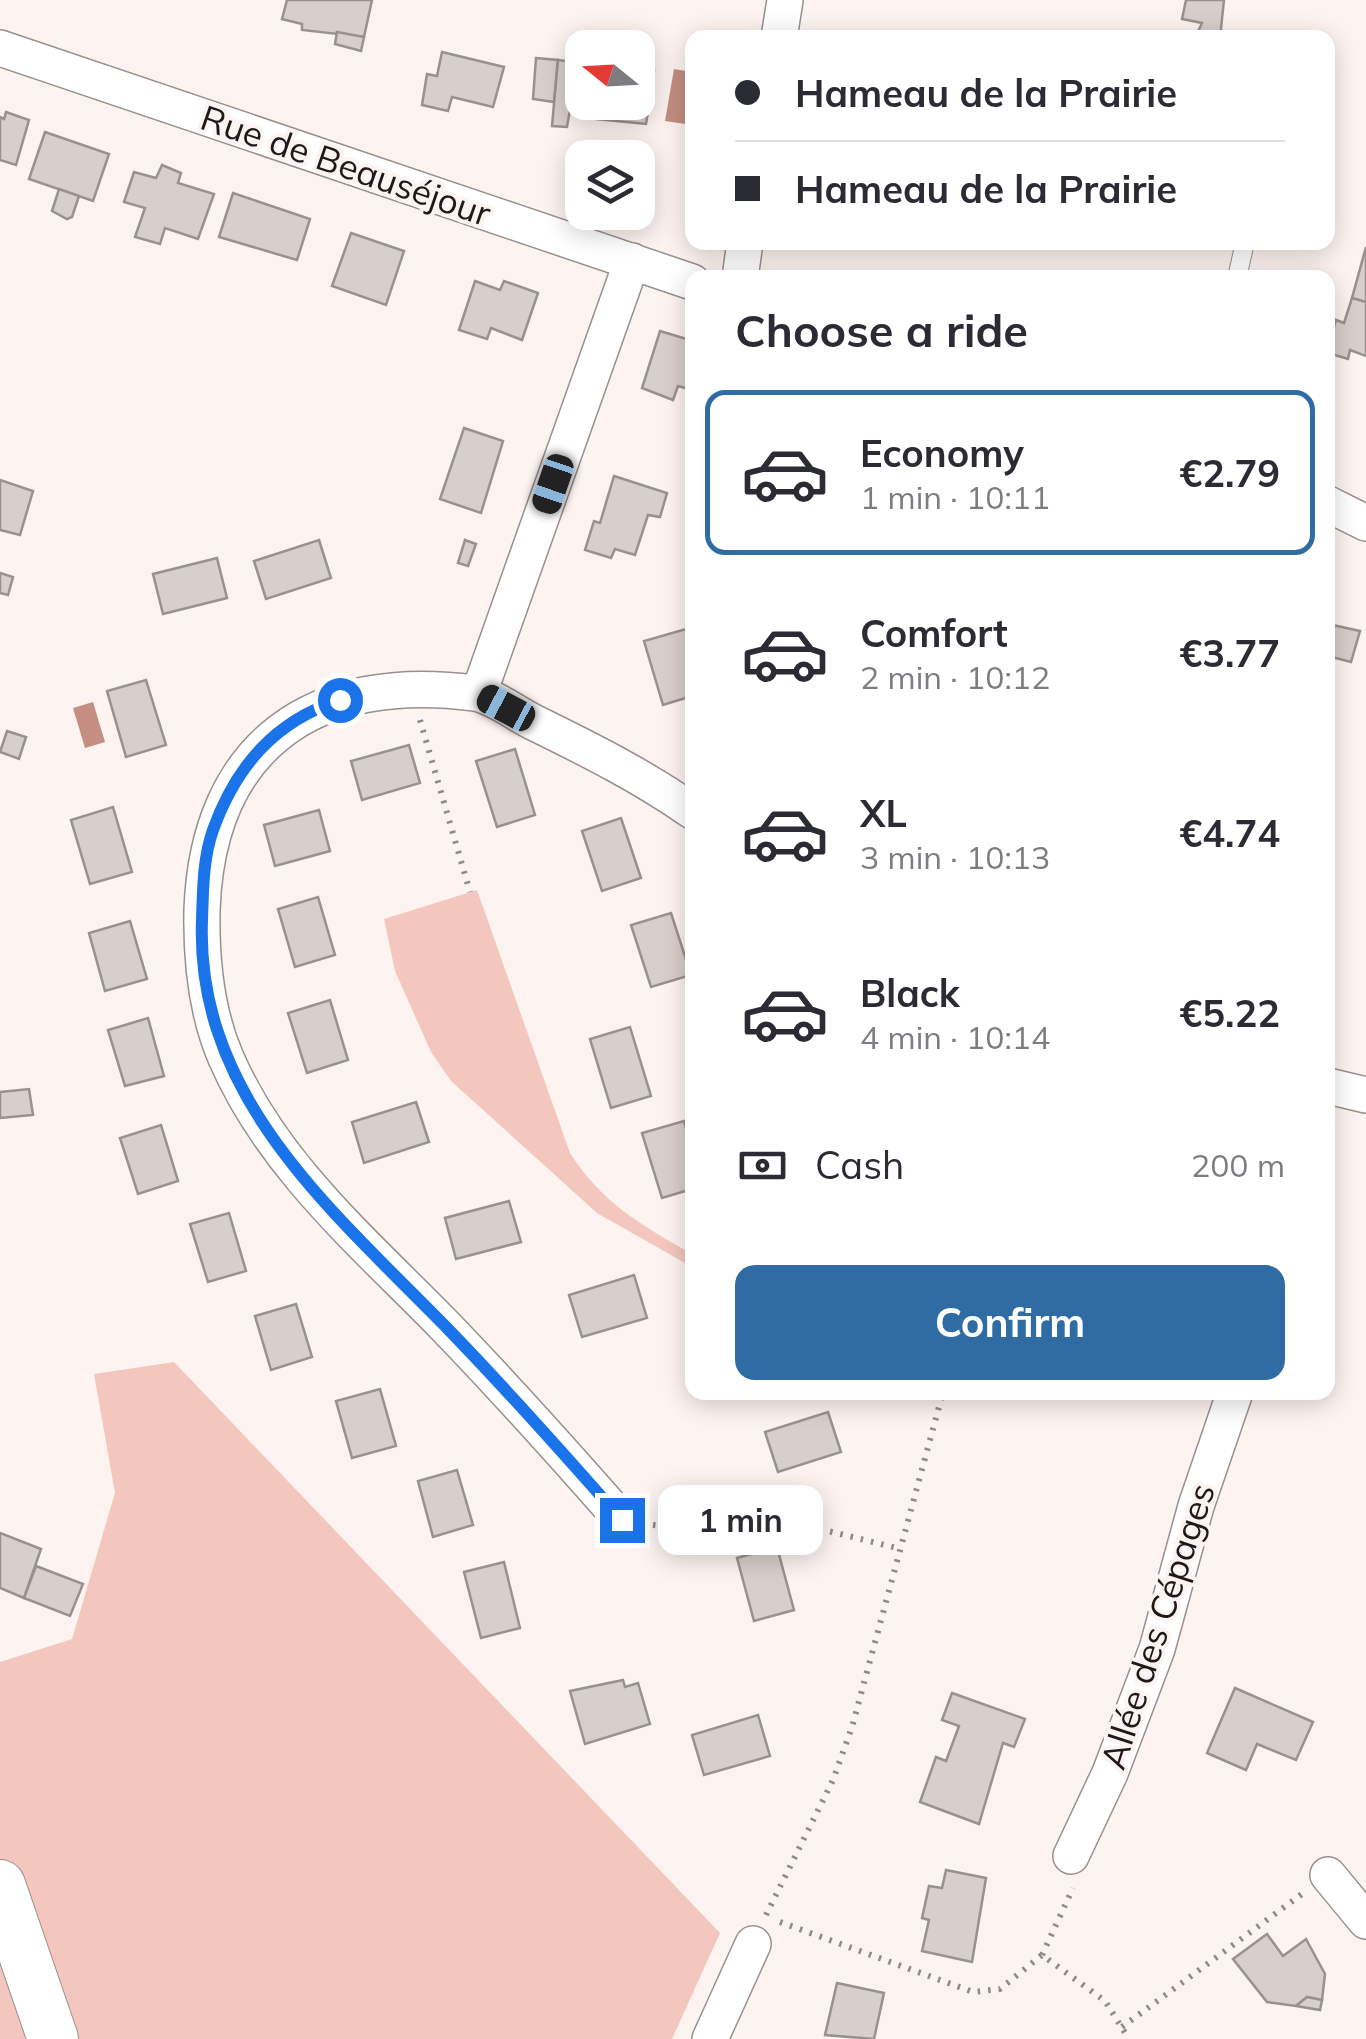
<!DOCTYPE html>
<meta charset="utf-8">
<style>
:root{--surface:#fff;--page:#f7f7f7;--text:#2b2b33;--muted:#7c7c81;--line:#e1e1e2;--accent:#2e6ca3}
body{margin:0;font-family:Mulish,sans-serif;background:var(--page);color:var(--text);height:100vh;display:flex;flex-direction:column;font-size:38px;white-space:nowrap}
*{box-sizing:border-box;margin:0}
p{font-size:32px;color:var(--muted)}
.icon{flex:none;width:55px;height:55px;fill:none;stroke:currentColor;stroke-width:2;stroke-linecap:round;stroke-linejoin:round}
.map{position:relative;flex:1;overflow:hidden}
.drawer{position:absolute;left:685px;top:270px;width:650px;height:1130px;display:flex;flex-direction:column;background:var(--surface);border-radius:20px;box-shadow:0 5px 25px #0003}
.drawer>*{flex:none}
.guide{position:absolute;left:685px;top:30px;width:650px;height:220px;border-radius:20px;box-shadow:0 5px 25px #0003;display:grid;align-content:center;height:220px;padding:0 50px;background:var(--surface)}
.needle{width:65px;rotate:288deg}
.tools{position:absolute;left:565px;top:30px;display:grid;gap:20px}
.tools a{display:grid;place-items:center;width:90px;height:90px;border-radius:20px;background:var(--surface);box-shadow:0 5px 25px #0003;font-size:50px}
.end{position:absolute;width:45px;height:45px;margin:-22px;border:12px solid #1a73e8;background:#fff;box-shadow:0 0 0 5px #fff}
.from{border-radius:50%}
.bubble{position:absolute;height:70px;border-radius:20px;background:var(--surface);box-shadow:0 5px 25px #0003;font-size:32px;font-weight:700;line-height:70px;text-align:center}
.car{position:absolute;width:30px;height:60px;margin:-30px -15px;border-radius:12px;box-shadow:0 0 8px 2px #0007;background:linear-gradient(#222 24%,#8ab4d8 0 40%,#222 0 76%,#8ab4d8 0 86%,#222 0)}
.guide b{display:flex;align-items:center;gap:35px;height:95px;font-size:38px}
.guide b+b{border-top:2px solid var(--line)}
.guide i{width:25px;height:25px;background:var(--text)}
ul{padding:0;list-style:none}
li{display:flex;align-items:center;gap:30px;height:165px;margin:0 20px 15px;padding:0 30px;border:5px solid transparent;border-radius:20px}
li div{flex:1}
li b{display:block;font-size:38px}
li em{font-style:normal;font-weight:700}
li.active{border-color:var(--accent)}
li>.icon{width:90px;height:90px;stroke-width:1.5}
h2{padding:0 50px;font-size:45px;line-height:120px}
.pay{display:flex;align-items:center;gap:25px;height:110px;padding:0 50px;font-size:38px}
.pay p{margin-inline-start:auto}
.button{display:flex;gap:20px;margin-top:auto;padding:20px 50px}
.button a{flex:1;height:115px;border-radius:20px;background:var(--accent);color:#fff;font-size:40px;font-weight:700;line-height:115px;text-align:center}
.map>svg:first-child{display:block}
</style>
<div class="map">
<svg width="1366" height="2039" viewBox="0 0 1366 2039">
<rect width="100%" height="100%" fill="#fdf3f1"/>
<g fill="#f3c7bd">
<path d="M477,890L570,1153C603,1204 640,1224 692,1254V1267L597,1213L451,1081L431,1052L395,971L384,919Z"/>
<path d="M174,1362L720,1933L672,2039H0V1662L72,1639L115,1493L94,1374Z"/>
</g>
<g fill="#c48f82">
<path d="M674,69L692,72V125L665,121Z"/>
<path d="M93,702L105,742L85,748L73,708Z"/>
</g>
<g fill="#d8cecb" stroke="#9a918f" stroke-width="2.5">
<path d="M287,0H372L364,37L302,30V24L282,19Z"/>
<path d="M1186,0H1224L1220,38H1195L1202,23L1182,19Z"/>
<path d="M337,32L364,37L361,51L335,44Z"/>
<path d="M442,52L504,67L493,107L452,97L448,111L422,105L427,74L437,76Z"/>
<path d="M536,58L558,60L554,102L533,99Z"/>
<path d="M558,60L582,63V102H638V69L654,71L648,112L571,104L567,127L552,126Z"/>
<path d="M597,107L648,112L646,124L597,119Z"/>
<path d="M6,112L29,120L16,165L0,160V117L4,119Z"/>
<path d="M45,132L109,154L93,201L29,179Z"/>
<path d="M162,165L181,173L178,183L214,194L198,239L165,228L160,244L135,237L145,208L124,202L134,172L156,178Z"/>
<path d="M59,189L79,196L72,217L67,219L52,211Z"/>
<path d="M233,193L310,219L297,260L219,237Z"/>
<path d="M351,233L404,251L386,305L332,286Z"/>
<path d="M1366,247V302L1352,298Z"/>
<path d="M475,281L500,290L504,281L538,293L522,340L491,328L487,339L459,330Z"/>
<path d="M1352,298L1366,302V356L1350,350L1348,359L1328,353V346L1336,320L1344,323Z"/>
<path d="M660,331L690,340L692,345V390L678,386L673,400L642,388Z"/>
<path d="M464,428L503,441L481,513L440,499Z"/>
<path d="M614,476L667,493L660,517L648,515L635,555L615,549L611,558L585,550L594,521L600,523Z"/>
<path d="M0,480L33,491L20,535L0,530Z"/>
<path d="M319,540L331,578L266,599L254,561Z"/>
<path d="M465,540L476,544L468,566L458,563Z"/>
<path d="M217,558L227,598L163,614L153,574Z"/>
<path d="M0,573L13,577L8,595L0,593Z"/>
<path d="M1328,624L1360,631L1351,662L1328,656Z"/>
<path d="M686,629L692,652V696L663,705L644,641Z"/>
<path d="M146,680L166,745L126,757L107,691Z"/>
<path d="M7,731L26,737L19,759L0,752Z"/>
<path d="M409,745L420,783L362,800L351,761Z"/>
<path d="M515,749L535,815L497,827L476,761Z"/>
<path d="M113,807L132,872L90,884L71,820Z"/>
<path d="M319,810L330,851L275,866L264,825Z"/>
<path d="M621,818L641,878L602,891L582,831Z"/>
<path d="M318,897L335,955L295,967L278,909Z"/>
<path d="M671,913L691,975L651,987L631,925Z"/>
<path d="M130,921L147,979L105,991L89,933Z"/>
<path d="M330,1000L348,1060L307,1073L288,1013Z"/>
<path d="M148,1018L164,1076L125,1086L108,1030Z"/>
<path d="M630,1027L651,1096L611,1108L590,1039Z"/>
<path d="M29,1089L33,1115L0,1118V1092Z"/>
<path d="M416,1102L429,1142L364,1163L352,1122Z"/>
<path d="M684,1121L692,1151V1189L662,1198L642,1133Z"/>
<path d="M161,1125L178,1181L138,1194L120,1138Z"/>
<path d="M509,1201L521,1242L456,1259L445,1218Z"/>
<path d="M229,1213L246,1271L208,1282L190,1224Z"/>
<path d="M634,1275L647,1318L582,1337L569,1295Z"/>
<path d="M296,1304L312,1357L271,1370L255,1316Z"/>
<path d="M380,1389L396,1446L352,1458L336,1401Z"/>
<path d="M828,1412L841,1452L778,1472L765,1432Z"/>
<path d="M457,1470L473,1525L433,1537L418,1481Z"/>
<path d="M0,1533L41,1549L24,1598L0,1588Z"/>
<path d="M777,1547L794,1610L754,1621L737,1558Z"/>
<path d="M504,1562L520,1628L481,1638L464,1572Z"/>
<path d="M36,1566L83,1584L70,1616L24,1598Z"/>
<path d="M623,1680L625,1687L638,1683L650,1724L585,1744L570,1691Z"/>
<path d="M1235,1688L1313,1722L1296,1760L1257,1744L1246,1770L1207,1753Z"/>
<path d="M952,1693L1025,1719L1014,1747L1003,1743L979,1824L920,1802L936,1757L946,1761L959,1726L942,1720Z"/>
<path d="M758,1715L770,1756L704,1775L692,1735Z"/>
<path d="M946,1870L986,1878L972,1962L922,1951L929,1920L922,1918L929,1886L942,1888Z"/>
<path d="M1267,1934L1283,1956L1306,1939L1325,1974L1322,2000L1307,1997L1296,2006L1267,2002L1233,1959Z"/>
<path d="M837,1983L884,1993L874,2039L825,2035Z"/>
<path d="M1307,1997L1322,2000L1320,2010L1296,2006Z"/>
</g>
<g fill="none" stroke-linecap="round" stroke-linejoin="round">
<defs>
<path id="service" d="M1237,278L1245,242"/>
<g id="minor">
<path d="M779,38L785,0"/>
<path d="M0,48L692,282"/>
<path d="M740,278L745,242"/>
<path d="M1328,504L1366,523"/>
<path d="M479,693L632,261"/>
<path d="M1328,1086L1366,1095"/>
<path d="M622,1520C564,1454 505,1388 444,1325C363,1242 273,1166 226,1058C206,1012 201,960 202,910C208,744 315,672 474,693C494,696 516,714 535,723C590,750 642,776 692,811"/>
<path d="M1071,1856L1110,1773L1157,1649L1196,1506L1235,1392"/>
<path d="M1328,1875L1366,1921"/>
<path d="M710,2039L753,1944"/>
</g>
<path id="secondary" d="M0,1885L53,2039"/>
</defs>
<use href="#service" stroke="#99908e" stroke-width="20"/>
<use href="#minor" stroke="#99908e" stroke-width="38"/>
<use href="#secondary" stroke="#99908e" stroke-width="52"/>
<g stroke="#918a88" stroke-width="6" stroke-dasharray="2.5 8" stroke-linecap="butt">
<path d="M420,720L470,892"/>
<path d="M653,1525L698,1531L767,1524L812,1527L901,1549"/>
<path d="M766,1915L833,1780L852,1727L943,1392"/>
<path d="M780,1922L973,1992L1000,1989L1042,1955L1105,2001L1129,2039"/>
<path d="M1042,1955L1073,1888"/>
<path d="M1122,2027L1302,1894"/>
</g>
<use href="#service" stroke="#fff" stroke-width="18"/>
<use href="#minor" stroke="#fff" stroke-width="35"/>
<use href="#secondary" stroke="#fff" stroke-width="50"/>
</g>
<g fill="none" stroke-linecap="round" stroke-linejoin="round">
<path stroke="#1a73e8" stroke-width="12" d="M340,700C275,721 236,766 213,830C203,858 203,890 202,920C195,1098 334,1212 448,1329C508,1391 565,1455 622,1520"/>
</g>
<g text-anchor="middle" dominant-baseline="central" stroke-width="8" stroke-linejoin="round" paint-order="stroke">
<g font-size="35" fill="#1d1918" stroke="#fdf3f1">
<text transform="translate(346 165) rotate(19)">Rue de Beauséjour</text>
<text transform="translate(1157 1626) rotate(-72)">Allée des Cépages</text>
</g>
</g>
</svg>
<div class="tools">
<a><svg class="needle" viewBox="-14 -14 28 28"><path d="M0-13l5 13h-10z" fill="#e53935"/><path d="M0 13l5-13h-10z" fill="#7c7c81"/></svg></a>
<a><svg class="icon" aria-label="layers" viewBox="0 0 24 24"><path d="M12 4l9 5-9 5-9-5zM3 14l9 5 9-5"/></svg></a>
</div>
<i class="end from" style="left:340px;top:700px"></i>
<i class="end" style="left:622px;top:1520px"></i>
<div class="bubble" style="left:658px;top:1485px;width:165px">1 min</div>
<i class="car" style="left:553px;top:484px;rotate:199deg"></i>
<i class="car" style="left:506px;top:708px;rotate:298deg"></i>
<div class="guide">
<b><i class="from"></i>Hameau de la Prairie</b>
<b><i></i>Hameau de la Prairie</b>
</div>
<section class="drawer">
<h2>Choose a ride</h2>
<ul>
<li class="active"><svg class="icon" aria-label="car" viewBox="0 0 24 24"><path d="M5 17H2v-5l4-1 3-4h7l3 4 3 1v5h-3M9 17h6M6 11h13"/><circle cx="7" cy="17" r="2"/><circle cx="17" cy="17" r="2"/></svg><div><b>Economy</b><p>1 min · 10:11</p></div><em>€2.79</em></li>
<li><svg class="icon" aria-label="car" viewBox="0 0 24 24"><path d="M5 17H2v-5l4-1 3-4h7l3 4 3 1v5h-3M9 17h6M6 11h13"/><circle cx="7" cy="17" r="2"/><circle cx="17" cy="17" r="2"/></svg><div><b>Comfort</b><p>2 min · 10:12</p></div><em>€3.77</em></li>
<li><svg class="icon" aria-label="car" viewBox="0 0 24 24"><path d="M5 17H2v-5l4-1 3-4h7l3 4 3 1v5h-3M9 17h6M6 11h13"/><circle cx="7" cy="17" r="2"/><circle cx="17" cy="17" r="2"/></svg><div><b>XL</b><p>3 min · 10:13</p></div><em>€4.74</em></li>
<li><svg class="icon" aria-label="car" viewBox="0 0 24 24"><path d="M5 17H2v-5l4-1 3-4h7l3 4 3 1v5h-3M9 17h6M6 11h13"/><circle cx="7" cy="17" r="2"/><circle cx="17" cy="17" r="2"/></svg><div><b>Black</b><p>4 min · 10:14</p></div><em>€5.22</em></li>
</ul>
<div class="pay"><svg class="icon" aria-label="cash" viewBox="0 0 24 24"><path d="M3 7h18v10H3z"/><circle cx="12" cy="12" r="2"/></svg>Cash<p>200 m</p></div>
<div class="button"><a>Confirm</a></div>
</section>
</div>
